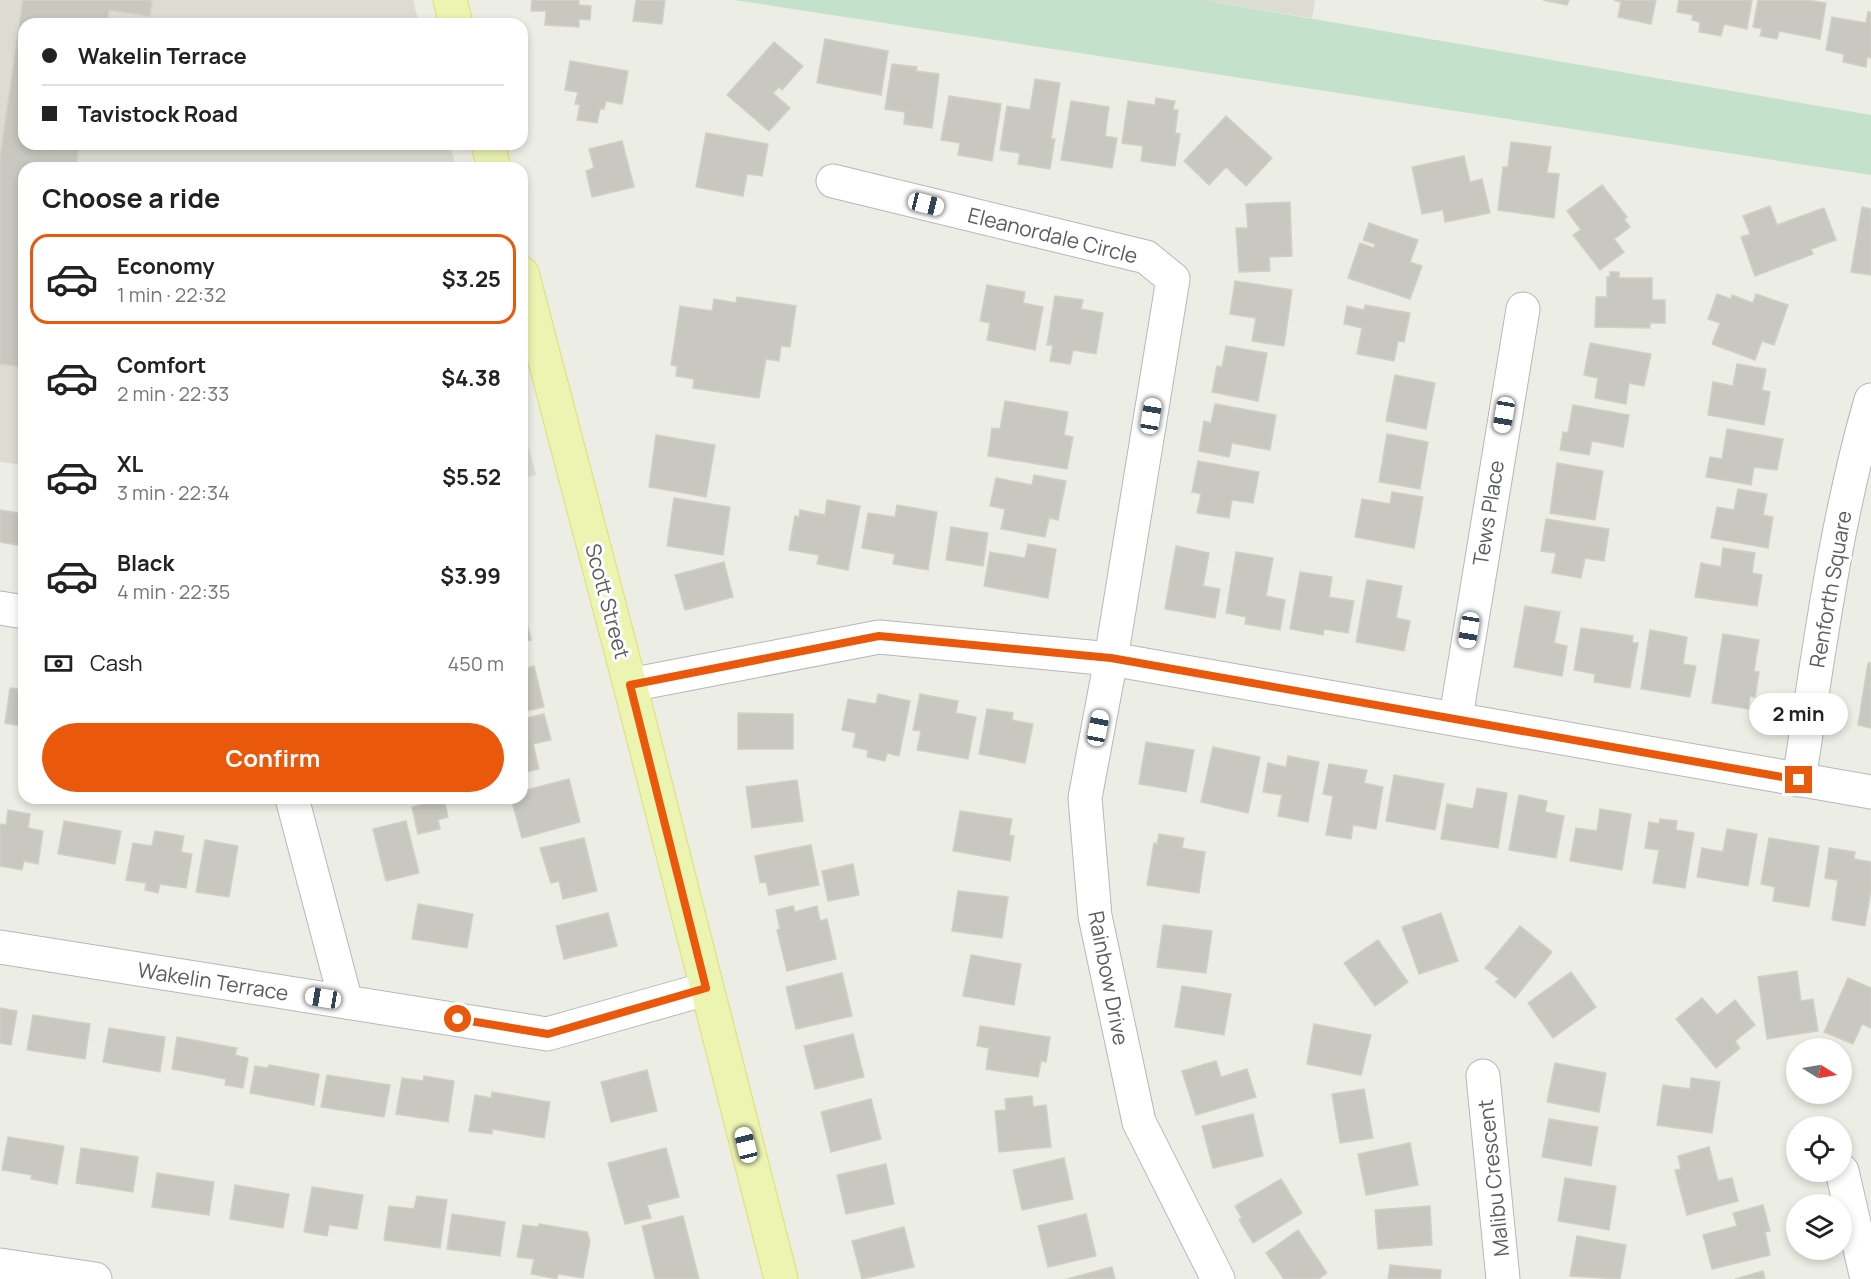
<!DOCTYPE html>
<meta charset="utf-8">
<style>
:root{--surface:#fff;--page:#f2f2f2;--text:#222;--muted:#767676;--line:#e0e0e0;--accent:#ea580c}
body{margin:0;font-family:Manrope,sans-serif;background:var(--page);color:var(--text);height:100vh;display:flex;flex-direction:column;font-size:22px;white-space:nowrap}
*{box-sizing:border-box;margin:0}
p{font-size:20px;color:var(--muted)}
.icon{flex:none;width:33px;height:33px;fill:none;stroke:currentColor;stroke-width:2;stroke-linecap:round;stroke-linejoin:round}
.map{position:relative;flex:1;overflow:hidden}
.side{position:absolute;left:18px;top:162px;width:510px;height:642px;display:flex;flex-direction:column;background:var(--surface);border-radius:18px;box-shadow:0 3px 9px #0003}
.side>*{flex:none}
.banner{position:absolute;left:18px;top:18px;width:510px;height:132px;border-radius:18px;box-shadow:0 3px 9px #0003;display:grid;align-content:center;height:132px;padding:0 24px;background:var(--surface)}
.needle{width:39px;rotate:101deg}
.buttons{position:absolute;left:1786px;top:1038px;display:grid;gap:12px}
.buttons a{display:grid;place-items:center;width:66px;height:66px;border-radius:50%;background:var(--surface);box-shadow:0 3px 9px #0003;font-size:30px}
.end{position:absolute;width:27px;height:27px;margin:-14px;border:8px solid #ea580c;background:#fff;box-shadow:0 0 0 3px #fff}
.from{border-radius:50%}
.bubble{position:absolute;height:42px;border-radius:21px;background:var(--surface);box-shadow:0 3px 9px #0003;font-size:20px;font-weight:700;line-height:42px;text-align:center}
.car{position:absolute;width:18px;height:36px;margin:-18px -9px;border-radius:8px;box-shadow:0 0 4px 2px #0007;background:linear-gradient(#fff 24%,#345 0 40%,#fff 0 76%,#345 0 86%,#fff 0)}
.banner b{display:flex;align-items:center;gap:21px;height:57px;font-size:22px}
.banner b+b{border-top:2px solid var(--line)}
.banner i{width:15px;height:15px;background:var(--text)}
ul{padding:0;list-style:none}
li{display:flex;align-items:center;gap:18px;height:90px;margin:0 12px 9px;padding:0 12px;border:3px solid transparent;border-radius:18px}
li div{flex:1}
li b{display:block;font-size:22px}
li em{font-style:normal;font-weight:700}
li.selected{border-color:var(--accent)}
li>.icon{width:54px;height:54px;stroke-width:1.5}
h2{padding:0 24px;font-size:27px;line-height:72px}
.pay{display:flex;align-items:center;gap:15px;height:66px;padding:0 24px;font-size:22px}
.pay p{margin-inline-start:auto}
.action{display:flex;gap:12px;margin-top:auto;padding:12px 24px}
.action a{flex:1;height:69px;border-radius:36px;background:var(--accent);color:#fff;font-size:24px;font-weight:700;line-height:69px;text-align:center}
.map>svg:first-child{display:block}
</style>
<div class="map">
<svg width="1871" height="1279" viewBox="0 0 1871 1279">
<rect width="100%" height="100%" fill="#ecede4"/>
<g fill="#dcdcd3">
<path d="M0,0H413L419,24H24V144H450L456,168H24V465L0,462Z"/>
<path d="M1203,0H1315L1312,18Z"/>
<path d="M522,422L536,475L522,478Z"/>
</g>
<path fill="#c4e1cc" d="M735,0H1203L1871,115V175Z"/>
<g fill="#c8c8c1" stroke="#d1d0c3" stroke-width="1.5">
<path d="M23,0H152L150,16L109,10L107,24H24V144H79L76,168H24V367L0,364V158Z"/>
<path d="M532,0H579V5L591,6L590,20L579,19V27L545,25L546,11H531Z"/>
<path d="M636,0H665L662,24L633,21Z"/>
<path d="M1543,0H1569L1567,5Z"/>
<path d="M1614,0H1656L1651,24L1618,17L1621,2Z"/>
<path d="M1679,0H1752L1747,29L1724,24L1721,36L1699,32L1700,22L1692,20L1693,15L1677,12Z"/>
<path d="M1758,0H1807L1826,3L1820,39L1779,31L1777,39L1760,36L1762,29L1753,27Z"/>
<path d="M1868,12H1871V58L1867,57L1866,67L1843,62L1844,54L1826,50L1832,17L1866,23Z"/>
<path d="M825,39L888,51L881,95L817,83Z"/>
<path d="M774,42L803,66L782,90L779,87L773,93L790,108L769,131L727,95Z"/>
<path d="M570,61L628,71L622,104L606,101L604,109H600L597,123L577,120L580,105L575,104L578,92L565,90Z"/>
<path d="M892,64L917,67L916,71L939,74L932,128L904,124L905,112L885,109Z"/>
<path d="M1035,79L1060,83L1051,139H1055L1050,169L1018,164L1020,153L1000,150L1007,106L1030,110Z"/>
<path d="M949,96L1001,104L992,161L958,155L960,143L941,140Z"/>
<path d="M1156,98L1175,101L1173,110H1178L1175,133L1180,134L1175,166L1141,161L1143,146L1122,143L1128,101L1155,105Z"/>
<path d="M1071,101L1109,107L1105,136L1117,138L1112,168L1061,160Z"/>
<path d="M1226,116L1272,158L1246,186L1226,167L1209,185L1184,161Z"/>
<path d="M706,133L768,144L762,176L747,174L743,196L696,187Z"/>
<path d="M622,141L634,187L592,197L586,171L594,168L589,149Z"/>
<path d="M1511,142L1551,147L1547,173L1559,174L1554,218L1498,210L1503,167H1508Z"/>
<path d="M1464,156L1470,182L1482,179L1490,213L1445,222L1443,210L1422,214L1412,167Z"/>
<path d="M1602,185L1627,217L1624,219L1630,227L1614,239L1624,252L1600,270L1573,235L1581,230L1567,211Z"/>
<path d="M1290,202L1292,256L1269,257L1270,271L1239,272L1236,228H1248L1246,204Z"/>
<path d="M1770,206L1777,225L1824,208L1836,240L1811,249L1813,254L1755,276L1741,237L1750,234L1743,216Z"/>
<path d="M1862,207L1871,209V275L1851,272Z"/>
<path d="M1369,223L1418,240L1410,262L1422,266L1410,299L1348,278L1360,243L1374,248L1375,244L1363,240Z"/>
<path d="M1610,272H1619V278H1652V300H1665V323H1650V328L1595,327L1596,297H1607V277H1610Z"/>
<path d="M1235,281L1292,290L1284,346L1252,341L1256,318L1230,314Z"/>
<path d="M987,285L1025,292L1023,303L1043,307L1035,350L987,340L990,323L980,321Z"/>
<path d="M1717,294L1731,299L1732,295L1753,303L1756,294L1788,305L1774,345L1762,341L1755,360L1712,344L1720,323L1708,319Z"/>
<path d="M1055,296L1083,300L1081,309L1103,313L1096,354L1073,350L1070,364L1050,361L1053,345H1047Z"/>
<path d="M737,297L796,306L790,347L781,346L779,361L766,359L759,398L693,388L694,379L676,376L677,366L671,365L680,306L712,311L714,299L736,303Z"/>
<path d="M1365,305L1410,313L1404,342L1398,341L1394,361L1357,354L1362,328L1344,324L1347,306L1364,310Z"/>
<path d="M1590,343L1651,354L1644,386L1629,383L1626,404L1595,398L1598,378L1584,375Z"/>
<path d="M1226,346L1267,353L1258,401L1212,392L1217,366L1222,367Z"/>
<path d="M1737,364L1766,369L1762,390L1770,392L1764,425L1708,415L1713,382L1733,386Z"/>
<path d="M1395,375L1435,383L1426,429L1386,421Z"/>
<path d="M1005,401L1068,412L1064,435L1073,437L1067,469L988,456L992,428L1000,429Z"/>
<path d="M1215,404L1276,415L1270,450L1232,443L1229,457L1199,451L1204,421L1211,423Z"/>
<path d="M1573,405L1629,415L1623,447L1592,441L1589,455L1560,450L1563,432L1568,433Z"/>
<path d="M1727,429L1783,439L1777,470L1754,467L1751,485L1706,477L1710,457L1722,459Z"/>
<path d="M1387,434L1428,442L1420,489L1379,482Z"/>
<path d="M656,435L715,445L706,497L649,487Z"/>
<path d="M1198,461L1259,472L1253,503L1232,500L1229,518L1197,513L1201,494L1192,492Z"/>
<path d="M1557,463L1603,471L1595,520L1550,513Z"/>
<path d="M1034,475L1066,481L1058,520L1049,518L1045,537L1001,529L1005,509L990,506L996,478L1032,485Z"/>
<path d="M1738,489L1767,494L1763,515L1773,517L1768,548L1711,538L1717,507L1734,510Z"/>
<path d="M1392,492L1423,497L1414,548L1355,537L1362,499L1390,504Z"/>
<path d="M674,498L730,507L723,555L667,546Z"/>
<path d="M827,500L860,506L848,570L817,564L819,555L789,550L795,516L799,517L800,510L825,515Z"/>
<path d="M897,505L937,512L928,570L893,564L895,554L862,548L868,513L895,517Z"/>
<path d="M0,510L24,514V546L0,542Z"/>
<path d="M1546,519L1609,529L1604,561L1585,558L1581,578L1552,573L1556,553L1541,551Z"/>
<path d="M951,527L988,533L983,566L946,560Z"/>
<path d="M1028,544L1056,549L1048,598L984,586L990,552L1025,558Z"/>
<path d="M1176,546L1209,553L1203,586L1220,589L1215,618L1165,609Z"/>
<path d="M1723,548L1755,553L1752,573L1762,575L1757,606L1695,597L1701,563L1721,567Z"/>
<path d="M1236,552L1273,558L1266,596L1285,600L1280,630L1245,624L1246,617L1226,613Z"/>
<path d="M724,562L733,597L685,610L675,575Z"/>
<path d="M1300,572L1332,577L1329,597L1354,601L1348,633L1324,629L1323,635L1290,629Z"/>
<path d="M1367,580L1402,586L1396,618L1410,621L1404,651L1356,642Z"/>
<path d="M522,603L531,640L522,642Z"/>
<path d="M1525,606L1560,612L1554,643L1567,646L1562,676L1514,667Z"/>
<path d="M1581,628L1633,636L1632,643H1638L1630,688L1594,682L1595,674L1574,670Z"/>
<path d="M1650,630L1687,637L1683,664L1696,666L1690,697L1641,689Z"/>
<path d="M1723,634L1759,640L1754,671L1759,672L1755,697L1750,696L1748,709L1712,703Z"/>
<path d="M522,656L527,668L534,666L544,707L522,712Z"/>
<path d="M1868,663H1871V728L1858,725Z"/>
<path d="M10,688L24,690V726L5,723Z"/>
<path d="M878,694L910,701L899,756L887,753L885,761L867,757L868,750L853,747L856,733L842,730L848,699L876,704Z"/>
<path d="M920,694L958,701L956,713L976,717L968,759L917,750L921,731L913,730Z"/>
<path d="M987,709L1013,713L1012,720L1033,724L1025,763L979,754Z"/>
<path d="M738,713L793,714V749H738Z"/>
<path d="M544,714L551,740L533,744L539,769L522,773V719Z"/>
<path d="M1146,742L1194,750L1186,792L1139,784Z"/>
<path d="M1213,747L1260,757L1248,813L1201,802Z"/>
<path d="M1288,756L1319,762L1308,822L1278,816L1282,795L1263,792L1268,763L1286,767Z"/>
<path d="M1329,764L1367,770L1364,783L1383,787L1376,829L1353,825L1351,839L1326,835L1333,796L1323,794Z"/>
<path d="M1394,775L1444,784L1435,830L1386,821Z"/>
<path d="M569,779L580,822L522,838L511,798H522V791Z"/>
<path d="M797,780L803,821L752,828L746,787Z"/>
<path d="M1477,788L1507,793L1498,848L1441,839L1447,804L1473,809Z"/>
<path d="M1519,795L1547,801L1545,812L1564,816L1556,858L1509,850Z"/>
<path d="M444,799L448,817L438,820L440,829L418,834L412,807Z"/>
<path d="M1600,809L1631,814L1622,870L1570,861L1576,828L1597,831Z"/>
<path d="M8,810L30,814L28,828L43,831L38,864L24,861L22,870L0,866V824L6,825Z"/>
<path d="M960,811L1012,819L1009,835L1014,836L1010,861L953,851Z"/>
<path d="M1660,819L1677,821L1676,830L1694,833L1685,888L1653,883L1659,850L1645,848L1649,822L1659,824Z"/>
<path d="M64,821L121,831L115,864L58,854Z"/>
<path d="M406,821L419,873L386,881L373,829Z"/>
<path d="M1727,829L1757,834L1748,886L1697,877L1702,848L1723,852Z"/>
<path d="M155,831L184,836L181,852L192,854L186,888L160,884L158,893L145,890L146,883L126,880L133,843L152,846Z"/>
<path d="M1159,834L1184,838L1182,848L1205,852L1199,893L1147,885L1154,843L1157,844Z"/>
<path d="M584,838L597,891L563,899L559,881L551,883L540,848Z"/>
<path d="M1769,838L1819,846L1809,907L1773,901L1775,887L1761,884Z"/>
<path d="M205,840L238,846L229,897L196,892Z"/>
<path d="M811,845L819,885L769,895L766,882L760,883L755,856Z"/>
<path d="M1829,848L1855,852L1854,859L1871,862V889L1865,926L1832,920L1838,880L1825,878Z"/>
<path d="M853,864L859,895L828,901L822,871Z"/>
<path d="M958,891L1008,897L1002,938L952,931Z"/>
<path d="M418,904L473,914L467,948L412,939Z"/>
<path d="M793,906L795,912L817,906L820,921L827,919L836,959L787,971L777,930L780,929L776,910Z"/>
<path d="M608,913L617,946L564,959L556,926Z"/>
<path d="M1441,913L1458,961L1419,974L1402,927Z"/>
<path d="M1163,925L1212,931L1206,973L1157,967Z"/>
<path d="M1520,926L1552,952L1515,998L1496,982L1499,979L1485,968Z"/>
<path d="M1378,940L1408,982L1375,1006L1344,963Z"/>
<path d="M971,955L1021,964L1014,1005L963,996Z"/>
<path d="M1797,971L1801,1001L1813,999L1818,1031L1767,1039L1758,977Z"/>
<path d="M1571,972L1596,1007L1553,1038L1528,1003Z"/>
<path d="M842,973L852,1016L796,1029L786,987Z"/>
<path d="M1848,978L1871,988V1028L1862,1024L1853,1044L1824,1032Z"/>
<path d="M1182,986L1231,994L1224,1035L1175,1027Z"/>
<path d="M1702,998L1717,1015L1735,1000L1755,1025L1735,1041L1740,1048L1716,1068L1676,1019Z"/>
<path d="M0,1008L17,1011L11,1045L0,1043Z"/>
<path d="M33,1015L90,1024L85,1059L27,1050Z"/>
<path d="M1314,1024L1371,1035L1361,1075L1307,1064Z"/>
<path d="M980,1026L1050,1037L1046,1062L1041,1061L1038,1077L986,1069L989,1048L977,1046Z"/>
<path d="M109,1028L165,1037L160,1072L103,1062Z"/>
<path d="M853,1034L864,1077L815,1089L804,1046Z"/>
<path d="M177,1037L237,1048L235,1055L248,1058L243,1088L225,1085L226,1079L172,1069Z"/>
<path d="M1216,1061L1221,1077L1247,1069L1256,1097L1196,1115L1182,1071Z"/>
<path d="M1555,1063L1606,1073L1599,1112L1547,1102Z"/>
<path d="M269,1065L319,1074L314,1105L250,1093L255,1066L268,1068Z"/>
<path d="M647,1070L657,1111L611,1122L601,1082Z"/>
<path d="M327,1075L390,1085L384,1117L321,1107Z"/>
<path d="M424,1076L454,1081L448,1122L396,1114L402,1078L423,1081Z"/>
<path d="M1691,1078L1720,1082L1712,1133L1657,1125L1663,1085L1690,1089Z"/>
<path d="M1364,1089L1373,1138L1340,1143L1332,1094Z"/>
<path d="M492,1092L550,1102L544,1138L492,1129V1134L469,1131L475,1095L491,1098Z"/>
<path d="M1032,1096L1033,1107L1046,1105L1051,1147L999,1152L995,1111L1006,1110L1005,1099Z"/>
<path d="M871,1099L881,1139L831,1152L821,1112Z"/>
<path d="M1253,1114L1263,1156L1213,1168L1202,1126Z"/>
<path d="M1549,1119L1598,1127L1591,1166L1542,1157Z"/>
<path d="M8,1137L64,1146L57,1184L31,1179L32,1175L2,1170Z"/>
<path d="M1410,1143L1418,1185L1366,1195L1358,1154Z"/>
<path d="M1709,1147L1718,1181L1732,1178L1738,1201L1687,1215L1675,1170L1681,1169L1678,1156Z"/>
<path d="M81,1148L138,1157L133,1192L76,1183Z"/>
<path d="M666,1148L679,1197L647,1205L651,1218L625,1224L608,1163Z"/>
<path d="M1064,1158L1073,1199L1022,1210L1013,1170Z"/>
<path d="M886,1164L894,1204L846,1214L837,1175Z"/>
<path d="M157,1173L214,1182L209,1215L152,1207Z"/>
<path d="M1565,1178L1616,1186L1609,1230L1558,1221Z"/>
<path d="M1281,1179L1302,1213L1253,1243L1239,1220L1242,1218L1235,1206Z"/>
<path d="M235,1185L289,1194L283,1228L230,1219Z"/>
<path d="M312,1187L363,1195L357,1229L329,1225L327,1236L304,1232Z"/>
<path d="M417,1196L447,1200L440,1248L384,1240L389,1206L414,1209Z"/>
<path d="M1763,1205L1770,1231L1765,1232L1770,1255L1712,1269L1703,1235L1737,1226L1733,1213Z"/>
<path d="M1430,1206L1432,1245L1378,1249L1375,1210Z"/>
<path d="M452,1214L505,1222L500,1256L447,1249Z"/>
<path d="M1086,1214L1096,1256L1048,1267L1038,1226Z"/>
<path d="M683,1216L699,1279H655L642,1226Z"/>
<path d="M539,1224L587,1232L590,1241L583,1278L558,1274L557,1279L531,1274L534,1259L517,1257L523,1225L538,1227Z"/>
<path d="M904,1227L914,1267L862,1279L852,1241Z"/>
<path d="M1298,1230L1327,1273L1318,1279H1284L1266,1253Z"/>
<path d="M1577,1236L1626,1245L1620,1279L1570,1276Z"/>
<path d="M1390,1265L1441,1270L1440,1279H1388Z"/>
<path d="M1112,1267L1115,1279H1067Z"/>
<path d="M1763,1271L1765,1279H1735Z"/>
</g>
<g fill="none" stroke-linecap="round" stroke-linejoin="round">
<defs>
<g id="minor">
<path d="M833,181L1146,257L1173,279L1111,659L1085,798L1095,916L1139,1122L1218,1279"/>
<path d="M0,608L24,612"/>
<path d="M630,685L879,637L1111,659L1871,792"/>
<path d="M1456,717L1523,309"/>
<path d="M1799,780C1819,652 1835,524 1871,400"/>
<path d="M292,798L346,1002"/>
<path d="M0,947L547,1034L706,989"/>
<path d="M1483,1076L1503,1279"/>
<path d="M1842,1171L1867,1279"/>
<path d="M0,1265L95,1279"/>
</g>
<g id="major">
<path d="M450,0L456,24"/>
<path d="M488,144L494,168"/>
<path d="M522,273L630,685L781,1279"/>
</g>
</defs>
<use href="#minor" stroke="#b6b7bd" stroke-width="35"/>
<use href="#major" stroke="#dedf6b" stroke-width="35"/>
<use href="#minor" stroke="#fff" stroke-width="33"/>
<use href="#major" stroke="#ecf4b2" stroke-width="33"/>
</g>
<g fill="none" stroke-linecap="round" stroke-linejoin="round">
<path stroke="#ea580c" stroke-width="8" d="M458,1019L548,1034L706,988L630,685L879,636L1111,658L1799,780"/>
</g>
<g text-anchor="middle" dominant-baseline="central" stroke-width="6" stroke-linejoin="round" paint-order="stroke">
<g font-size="21" fill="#5c5d63" stroke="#fff">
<text transform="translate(1053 235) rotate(14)">Eleanordale Circle</text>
<text transform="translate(1488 513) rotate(-81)">Tews Place</text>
<text transform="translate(1830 589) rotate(-80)">Renforth Square</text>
<text transform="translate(608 601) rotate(75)">Scott Street</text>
<text transform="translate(1109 978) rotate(79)">Rainbow Drive</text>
<text transform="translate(213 981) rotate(9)">Wakelin Terrace</text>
<text transform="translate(1493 1178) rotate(-96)">Malibu Crescent</text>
</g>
</g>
</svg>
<div class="buttons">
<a><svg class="needle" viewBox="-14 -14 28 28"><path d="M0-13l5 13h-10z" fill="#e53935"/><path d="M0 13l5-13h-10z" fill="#767676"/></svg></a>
<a><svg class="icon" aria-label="locate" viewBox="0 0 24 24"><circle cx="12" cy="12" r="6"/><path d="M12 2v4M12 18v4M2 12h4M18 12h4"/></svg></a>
<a><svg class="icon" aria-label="layers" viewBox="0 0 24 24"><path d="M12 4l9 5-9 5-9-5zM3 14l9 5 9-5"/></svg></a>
</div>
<i class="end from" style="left:458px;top:1019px"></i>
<i class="end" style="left:1799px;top:780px"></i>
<div class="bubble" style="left:1749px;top:693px;width:99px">2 min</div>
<i class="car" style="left:926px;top:204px;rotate:104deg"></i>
<i class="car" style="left:1504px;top:415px;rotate:190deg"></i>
<i class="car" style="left:1151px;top:416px;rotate:9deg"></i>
<i class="car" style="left:1469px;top:630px;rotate:189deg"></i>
<i class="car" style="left:1098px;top:728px;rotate:11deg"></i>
<i class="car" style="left:323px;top:998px;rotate:279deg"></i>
<i class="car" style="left:746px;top:1145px;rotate:346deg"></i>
<div class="banner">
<b><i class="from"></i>Wakelin Terrace</b>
<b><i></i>Tavistock Road</b>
</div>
<section class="side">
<h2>Choose a ride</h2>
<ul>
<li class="selected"><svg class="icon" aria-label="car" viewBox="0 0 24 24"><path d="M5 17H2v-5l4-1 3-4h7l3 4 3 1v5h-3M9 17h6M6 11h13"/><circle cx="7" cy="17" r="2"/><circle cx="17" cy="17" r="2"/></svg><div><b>Economy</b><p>1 min · 22:32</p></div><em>$3.25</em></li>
<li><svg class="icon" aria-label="car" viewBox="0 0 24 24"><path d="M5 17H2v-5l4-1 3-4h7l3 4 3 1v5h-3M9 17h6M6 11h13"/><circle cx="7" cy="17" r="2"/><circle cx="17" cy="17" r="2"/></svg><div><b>Comfort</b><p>2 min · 22:33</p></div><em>$4.38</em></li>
<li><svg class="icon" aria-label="car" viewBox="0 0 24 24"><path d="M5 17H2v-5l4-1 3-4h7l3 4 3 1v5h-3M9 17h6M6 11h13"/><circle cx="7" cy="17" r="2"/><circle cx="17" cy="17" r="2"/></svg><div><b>XL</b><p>3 min · 22:34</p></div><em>$5.52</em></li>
<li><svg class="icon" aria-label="car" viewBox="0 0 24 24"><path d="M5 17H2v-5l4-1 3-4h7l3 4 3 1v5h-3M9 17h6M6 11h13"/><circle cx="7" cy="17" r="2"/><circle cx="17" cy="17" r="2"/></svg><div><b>Black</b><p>4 min · 22:35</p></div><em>$3.99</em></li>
</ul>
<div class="pay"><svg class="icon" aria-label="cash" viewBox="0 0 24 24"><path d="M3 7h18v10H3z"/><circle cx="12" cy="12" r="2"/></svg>Cash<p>450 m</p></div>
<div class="action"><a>Confirm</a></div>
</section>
</div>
